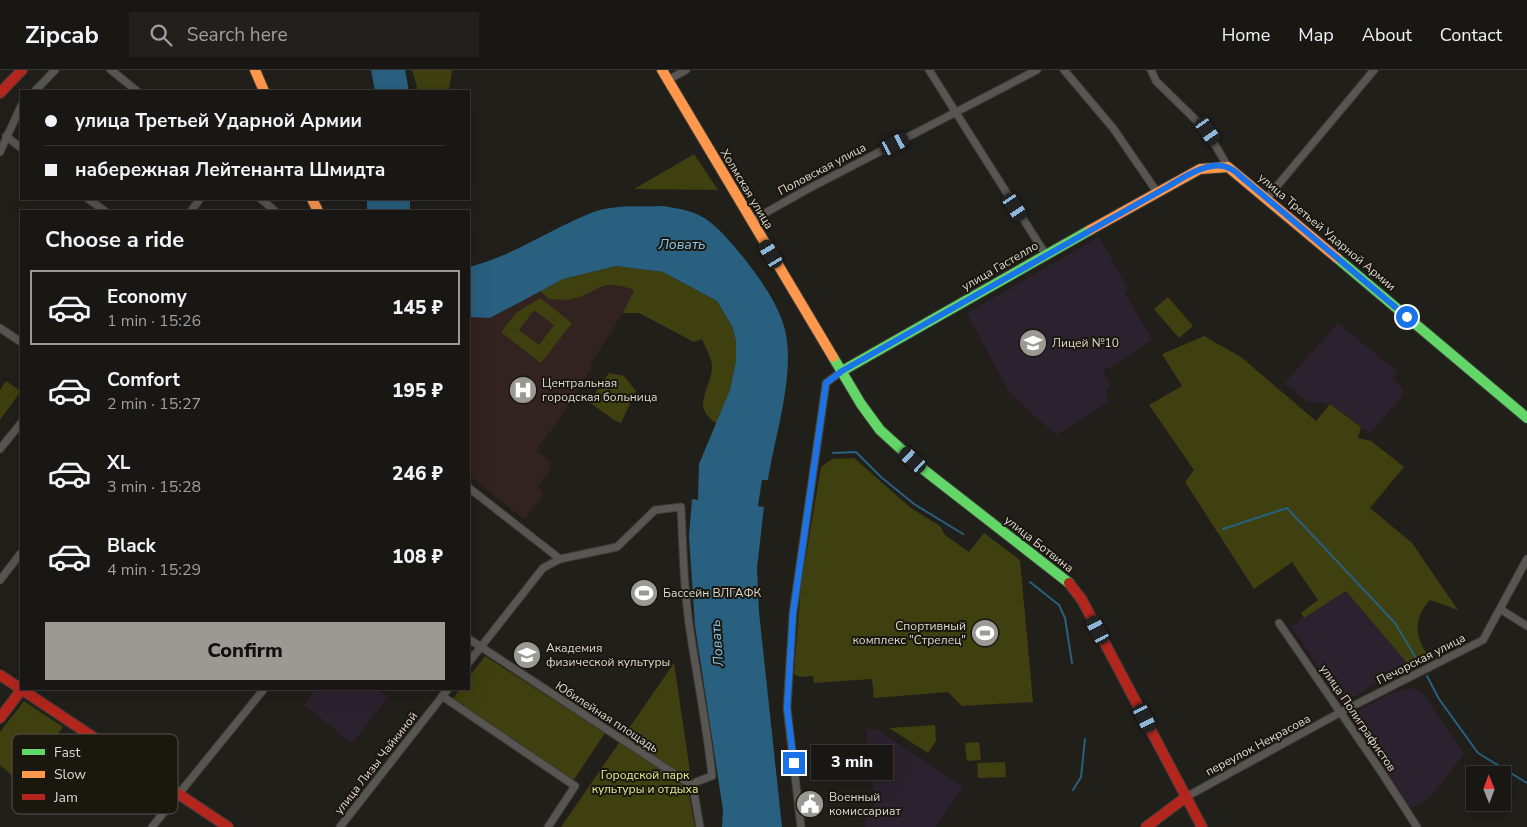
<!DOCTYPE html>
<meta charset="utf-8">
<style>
:root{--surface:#191714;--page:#22201d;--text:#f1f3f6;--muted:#9f9fa0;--line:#373634;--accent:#9b9993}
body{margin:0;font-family:"Nunito Sans",sans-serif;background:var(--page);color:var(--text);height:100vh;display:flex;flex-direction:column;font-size:19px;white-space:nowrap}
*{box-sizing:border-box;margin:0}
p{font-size:16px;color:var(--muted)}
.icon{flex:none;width:28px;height:28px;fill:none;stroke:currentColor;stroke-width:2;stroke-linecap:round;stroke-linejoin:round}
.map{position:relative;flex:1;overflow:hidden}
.details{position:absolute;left:20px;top:140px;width:450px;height:480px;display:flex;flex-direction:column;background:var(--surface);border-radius:0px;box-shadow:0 5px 20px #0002,0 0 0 1px var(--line)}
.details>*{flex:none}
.guide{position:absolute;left:20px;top:20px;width:450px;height:110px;border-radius:0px;box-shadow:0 5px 20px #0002,0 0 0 1px var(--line);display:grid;align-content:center;height:110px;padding:0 25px;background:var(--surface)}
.needle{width:32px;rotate:359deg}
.fabs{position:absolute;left:1466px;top:696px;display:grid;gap:10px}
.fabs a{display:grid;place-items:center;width:45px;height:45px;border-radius:0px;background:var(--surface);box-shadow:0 5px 20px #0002,0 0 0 1px var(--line);font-size:25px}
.end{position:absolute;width:22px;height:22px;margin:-11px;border:6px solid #1a73e8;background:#fff;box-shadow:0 0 0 2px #fff}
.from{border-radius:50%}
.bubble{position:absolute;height:35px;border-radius:0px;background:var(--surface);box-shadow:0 5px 20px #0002,0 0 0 1px var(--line);font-size:16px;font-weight:800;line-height:35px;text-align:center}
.car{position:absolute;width:15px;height:30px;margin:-15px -8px;border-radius:6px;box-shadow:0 0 4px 1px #0007;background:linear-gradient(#222 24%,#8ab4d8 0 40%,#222 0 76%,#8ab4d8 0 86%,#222 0)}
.guide b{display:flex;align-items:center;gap:18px;height:48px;font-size:19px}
.guide b+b{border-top:1px solid var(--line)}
.guide i{width:12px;height:12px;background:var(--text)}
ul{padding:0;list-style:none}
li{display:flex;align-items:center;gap:15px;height:75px;margin:0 10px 8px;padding:0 15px;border:2px solid transparent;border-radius:0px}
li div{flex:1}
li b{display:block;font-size:19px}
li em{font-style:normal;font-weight:800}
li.selected{border-color:var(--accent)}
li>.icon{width:45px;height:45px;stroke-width:1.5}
h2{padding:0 25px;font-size:22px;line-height:60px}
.cta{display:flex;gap:10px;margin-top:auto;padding:10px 25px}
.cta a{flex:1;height:58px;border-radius:0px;background:var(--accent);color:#111;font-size:20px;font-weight:800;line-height:58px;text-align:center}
header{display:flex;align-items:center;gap:30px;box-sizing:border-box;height:70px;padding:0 25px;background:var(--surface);border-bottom:1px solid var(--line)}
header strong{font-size:24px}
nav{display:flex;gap:28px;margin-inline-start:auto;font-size:18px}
.search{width:350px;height:45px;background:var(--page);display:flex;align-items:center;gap:12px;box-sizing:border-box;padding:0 18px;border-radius:0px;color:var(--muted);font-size:19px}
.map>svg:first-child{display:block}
</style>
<header>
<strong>Zipcab</strong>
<div class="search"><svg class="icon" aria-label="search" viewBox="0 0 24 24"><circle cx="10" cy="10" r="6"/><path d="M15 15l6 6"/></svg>Search here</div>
<nav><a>Home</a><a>Map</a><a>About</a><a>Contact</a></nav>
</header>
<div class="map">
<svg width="1527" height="757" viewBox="0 0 1527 757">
<rect width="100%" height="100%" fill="#211f1a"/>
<g fill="#2c222f">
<path d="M1099,167L1128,219L1125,223L1152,270L1102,302L1111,316L1107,319L1108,332L1056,365L1009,322L967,243Z"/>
<path d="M1338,253L1397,302L1392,309L1403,319L1401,327L1370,363L1330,334L1306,331L1285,313Z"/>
<path d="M1346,521L1407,593L1343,634L1291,556Z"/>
<path d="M1409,618L1421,621L1464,684L1431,726L1411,739L1350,646L1389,624Z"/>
<path d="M316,619H377L388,627L352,673L304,635Z"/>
<path d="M867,659L877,660L963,717L935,757H867L863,754L876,732L869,697Z"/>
</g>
<path fill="#322220" d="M609,214L634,220L623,243L591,293V299L565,341L536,381L552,392L548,396L551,399L537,417L544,423L525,450L469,405V247L490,248L540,221L550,229H573Z"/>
<g fill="#3e4010" fill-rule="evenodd">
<path d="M412,0H452L449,21H418Z"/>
<path d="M694,84L718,120L634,119Z"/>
<path d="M616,196L663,202L717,231L732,256L736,271V291L730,320L717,354C689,335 712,320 712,296C712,288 705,277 702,269L694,272L639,243H623L634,220C598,208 604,220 573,229C566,231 557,229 549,229L540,221L563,209Z"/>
<path d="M1168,227L1193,256L1179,268L1154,239Z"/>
<path d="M540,228L572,253L541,293L501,262L516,243ZM534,240L554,255L539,275L519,260Z"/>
<path d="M1204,266L1241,287L1316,351L1330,334L1361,357L1358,368L1371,371L1404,397L1370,438L1412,473L1458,540L1430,530C1414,548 1414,565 1427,584L1407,593L1346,521L1304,548L1301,543L1318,530L1292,492L1254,519L1185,412L1194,400L1149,335L1182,316L1162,284Z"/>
<path d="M609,303L624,306L636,321L621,353L614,350L589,332Z"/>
<path d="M6,311L21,321L0,350V320Z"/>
<path d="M854,388L911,438L940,456L945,465L969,482L984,463L1020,490L1033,632L962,636L948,622L874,628L872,609L814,613L813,606L800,607L794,604L801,515L821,397L832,389Z"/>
<path d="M485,586L605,663L573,711L452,630L460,619H469V607Z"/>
<path d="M674,593L691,708L688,719L695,757H561Z"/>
<path d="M24,631L63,657L21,713L0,695V662Z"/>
<path d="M935,655L936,671L928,683L889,658Z"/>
<path d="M979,672L981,690L967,691L965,673Z"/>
<path d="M1005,692L1006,707L978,708L977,693Z"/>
</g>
<g fill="#295f7f">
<path d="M371,0H405L409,21H375Z"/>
<rect x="367" y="129" width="43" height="12"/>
<path d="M664,136C674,138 684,139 694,143C714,150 730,172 744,188C759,208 775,229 783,253C798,296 775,365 768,410H762L758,436L764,437L757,498L759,542L782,757H722L723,740L695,556L689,466L692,429L698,430L699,394L730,320L736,291V271L732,256L717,231L663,202L616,196L563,209L490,248L469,247V197C513,186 550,159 591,143C613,134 641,137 664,136Z"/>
</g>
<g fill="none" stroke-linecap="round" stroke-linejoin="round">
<g stroke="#295f7f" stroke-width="2">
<path d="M833,383L856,382L881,407L914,434L963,464"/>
<path d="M1223,459L1287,438L1395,553L1416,588"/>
<path d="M1030,512L1059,535L1065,548L1072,593"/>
<path d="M1427,606L1439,629L1478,683L1527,713"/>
<path d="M1073,720L1081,707L1085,669"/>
</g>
<defs>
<g id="street">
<path d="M111,0L137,21"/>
<path d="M929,0L1046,185"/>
<path d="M1064,0L1113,58L1157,122"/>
<path d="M1151,0L1156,11L1207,61L1228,97"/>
<path d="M668,10L686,0"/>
<path d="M35,21L55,0"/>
<path d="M6,66L21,78"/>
<path d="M0,82L21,36"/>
<path d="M1267,128L1374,0"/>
<path d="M88,129L105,141"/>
<path d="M261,129L275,141"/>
<path d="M191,141L200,129"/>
<path d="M751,151L806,120L1037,0"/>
<path d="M0,258L21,272"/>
<path d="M0,379L21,353"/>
<path d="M469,418L560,489"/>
<path d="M0,510L21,483"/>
<path d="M1500,539L1527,556"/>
<path d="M1279,553L1380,700L1417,757"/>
<path d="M469,569L693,716"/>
<path d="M469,592L543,498L560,489L617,477L655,440L681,437C683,481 684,524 691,567C698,613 707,659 712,706L696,712L693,716"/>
<path d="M442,626L575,716L548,757"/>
<path d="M693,716L700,757"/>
<path d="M1186,727L1341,642L1483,570L1527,489"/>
<path d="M152,757L264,619"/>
<path d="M340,757L448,619"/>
<path d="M801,757L787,638L793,543L826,313L842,301"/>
</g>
<g id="fast">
<path d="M1337,188L1527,348"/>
<path d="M833,287L861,334L880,360L924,400L1069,513"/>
<path d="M842,301L1090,160"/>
</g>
<g id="slow">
<path d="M255,0L264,21"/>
<path d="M662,0L833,287"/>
<path d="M312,129L318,141"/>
<path d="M1090,160L1200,99L1228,97L1337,188"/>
</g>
<g id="jam">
<path d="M0,23L22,0"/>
<path d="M1069,513L1082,530L1202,757"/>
<path d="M0,605L228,757"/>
<path d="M0,648L22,619"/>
<path d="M1146,757L1186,727"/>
</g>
</defs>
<use href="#street" stroke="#3c3b37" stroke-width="9"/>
<use href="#fast" stroke="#3c3b37" stroke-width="12"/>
<use href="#slow" stroke="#3c3b37" stroke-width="12"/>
<use href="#jam" stroke="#3c3b37" stroke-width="12"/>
<use href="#street" stroke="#585652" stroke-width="7"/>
<use href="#fast" stroke="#63d668" stroke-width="10"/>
<use href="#slow" stroke="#ff974d" stroke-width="10"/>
<use href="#jam" stroke="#b3261e" stroke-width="10"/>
</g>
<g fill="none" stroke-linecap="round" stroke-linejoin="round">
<path stroke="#1a73e8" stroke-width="6" d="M794,693L787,638L793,543L826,313L842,301L1169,116C1184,107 1211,89 1229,98C1235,100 1240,106 1245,110L1407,247"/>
</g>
<defs>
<symbol id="school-disc" viewBox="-11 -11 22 22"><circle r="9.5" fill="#9b9993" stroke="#1a170e"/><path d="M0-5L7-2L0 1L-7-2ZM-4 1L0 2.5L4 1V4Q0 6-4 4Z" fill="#fff"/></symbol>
<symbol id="hospital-disc" viewBox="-11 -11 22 22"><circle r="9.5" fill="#9b9993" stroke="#1a170e"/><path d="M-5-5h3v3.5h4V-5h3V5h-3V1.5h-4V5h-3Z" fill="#fff"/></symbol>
<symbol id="stadium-disc" viewBox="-11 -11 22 22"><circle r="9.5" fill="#9b9993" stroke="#1a170e"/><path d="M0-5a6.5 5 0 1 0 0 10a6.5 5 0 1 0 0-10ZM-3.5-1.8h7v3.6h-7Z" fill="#fff"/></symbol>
<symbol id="university-disc" viewBox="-11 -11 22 22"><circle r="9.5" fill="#9b9993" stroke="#1a170e"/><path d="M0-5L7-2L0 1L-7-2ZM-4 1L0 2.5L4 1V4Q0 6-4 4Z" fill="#fff"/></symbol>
<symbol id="civic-disc" viewBox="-11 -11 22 22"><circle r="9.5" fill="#9b9993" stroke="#1a170e"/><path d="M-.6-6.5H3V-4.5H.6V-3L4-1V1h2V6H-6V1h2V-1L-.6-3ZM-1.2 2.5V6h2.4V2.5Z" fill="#fff"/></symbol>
</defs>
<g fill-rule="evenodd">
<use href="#school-disc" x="1017" y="257" width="32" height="32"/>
<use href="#hospital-disc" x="507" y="304" width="32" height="32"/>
<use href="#stadium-disc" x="628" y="507" width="32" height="32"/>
<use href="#stadium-disc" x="969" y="547" width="32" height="32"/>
<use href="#university-disc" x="511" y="569" width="32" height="32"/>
<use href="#civic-disc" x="794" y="718" width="32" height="32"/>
</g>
<g text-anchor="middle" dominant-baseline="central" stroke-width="4" stroke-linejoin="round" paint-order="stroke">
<g font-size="12" fill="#dddad4" stroke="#1a170e">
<text transform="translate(822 99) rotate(-28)">Половская улица</text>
<text transform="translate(747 119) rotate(59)">Холмская улица</text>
<text transform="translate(1327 162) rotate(40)">улица Третьей Ударной Армии</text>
<text transform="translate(1000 196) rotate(-30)">улица Гастелло</text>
<text transform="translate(1039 474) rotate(38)">улица Ботвина</text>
<text transform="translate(1421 589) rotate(-27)">Печорская улица</text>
<text transform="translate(607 647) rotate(33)">Юбилейная площадь</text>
<text transform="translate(1358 648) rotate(56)">улица Полиграфистов</text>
<text transform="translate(1258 675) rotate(-28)">переулок Некрасова</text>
<text transform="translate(376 693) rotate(-52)">улица Лизы Чайкиной</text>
</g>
<g font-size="12" fill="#dddad4" stroke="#1a170e" text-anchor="start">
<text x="1052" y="273">Лицей №10</text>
<text x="542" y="313">Центральная<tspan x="542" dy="14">городская больница</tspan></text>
<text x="663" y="523">Бассейн ВЛГАФК</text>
<text x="966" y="556" text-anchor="end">Спортивный<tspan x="966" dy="14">комплекс "Стрелец"</tspan></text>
<text x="546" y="578">Aкадемия<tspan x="546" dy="14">физической культуры</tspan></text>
<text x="829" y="727">Военный<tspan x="829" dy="14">комиссариат</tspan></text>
</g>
<g font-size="12" fill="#e6ec91" stroke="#1a170e">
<text x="645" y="705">Городской парк<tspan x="645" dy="14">культуры и отдыха</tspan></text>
</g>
<g font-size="14" font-style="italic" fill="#86c8f3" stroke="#1a170e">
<text x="682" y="174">Ловать</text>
<text transform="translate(717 573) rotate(-94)">Ловать</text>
</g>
</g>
<rect x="12" y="664" width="166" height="80" rx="8" fill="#1a170e" stroke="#545249" stroke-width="1"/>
<rect x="22" y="679" width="23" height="6" fill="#63d668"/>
<rect x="22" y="701" width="23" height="7" fill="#ff974d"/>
<rect x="22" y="724" width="23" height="6" fill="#b3261e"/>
<g font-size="14" fill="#dddad4">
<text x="54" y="687">Fast</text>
<text x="54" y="709">Slow</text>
<text x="54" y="732">Jam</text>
</g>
</svg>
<div class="fabs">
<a><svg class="needle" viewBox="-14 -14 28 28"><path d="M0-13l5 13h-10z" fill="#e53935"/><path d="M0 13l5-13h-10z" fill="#9f9fa0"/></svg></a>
</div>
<i class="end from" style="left:1407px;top:247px"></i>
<i class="end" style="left:794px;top:693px"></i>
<div class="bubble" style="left:811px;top:675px;width:82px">3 min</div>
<i class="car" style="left:1208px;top:61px;rotate:145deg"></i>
<i class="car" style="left:895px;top:74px;rotate:63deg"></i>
<i class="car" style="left:1015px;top:137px;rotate:147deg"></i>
<i class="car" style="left:771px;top:184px;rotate:329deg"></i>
<i class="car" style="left:913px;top:390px;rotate:312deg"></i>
<i class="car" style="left:1098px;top:560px;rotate:332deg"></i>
<i class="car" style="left:1145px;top:648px;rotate:153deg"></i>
<div class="guide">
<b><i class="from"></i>улица Третьей Ударной Армии</b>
<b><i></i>набережная Лейтенанта Шмидта</b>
</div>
<section class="details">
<h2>Choose a ride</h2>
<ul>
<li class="selected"><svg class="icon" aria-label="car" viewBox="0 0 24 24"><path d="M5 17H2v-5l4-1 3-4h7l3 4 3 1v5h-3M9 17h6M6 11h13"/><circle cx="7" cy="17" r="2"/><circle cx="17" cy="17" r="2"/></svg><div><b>Economy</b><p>1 min · 15:26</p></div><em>145 ₽</em></li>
<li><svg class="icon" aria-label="car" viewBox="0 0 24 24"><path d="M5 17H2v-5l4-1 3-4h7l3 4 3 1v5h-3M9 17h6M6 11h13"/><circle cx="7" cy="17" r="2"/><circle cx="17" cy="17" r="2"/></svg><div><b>Comfort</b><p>2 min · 15:27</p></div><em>195 ₽</em></li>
<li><svg class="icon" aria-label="car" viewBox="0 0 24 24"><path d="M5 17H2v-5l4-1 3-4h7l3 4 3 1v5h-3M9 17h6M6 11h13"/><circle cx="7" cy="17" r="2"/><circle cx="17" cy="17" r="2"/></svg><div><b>XL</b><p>3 min · 15:28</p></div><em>246 ₽</em></li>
<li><svg class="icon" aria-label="car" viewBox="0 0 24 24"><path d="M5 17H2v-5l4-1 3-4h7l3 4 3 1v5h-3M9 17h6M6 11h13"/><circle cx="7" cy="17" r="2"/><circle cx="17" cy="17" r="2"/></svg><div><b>Black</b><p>4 min · 15:29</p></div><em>108 ₽</em></li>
</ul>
<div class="cta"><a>Confirm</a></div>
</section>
</div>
